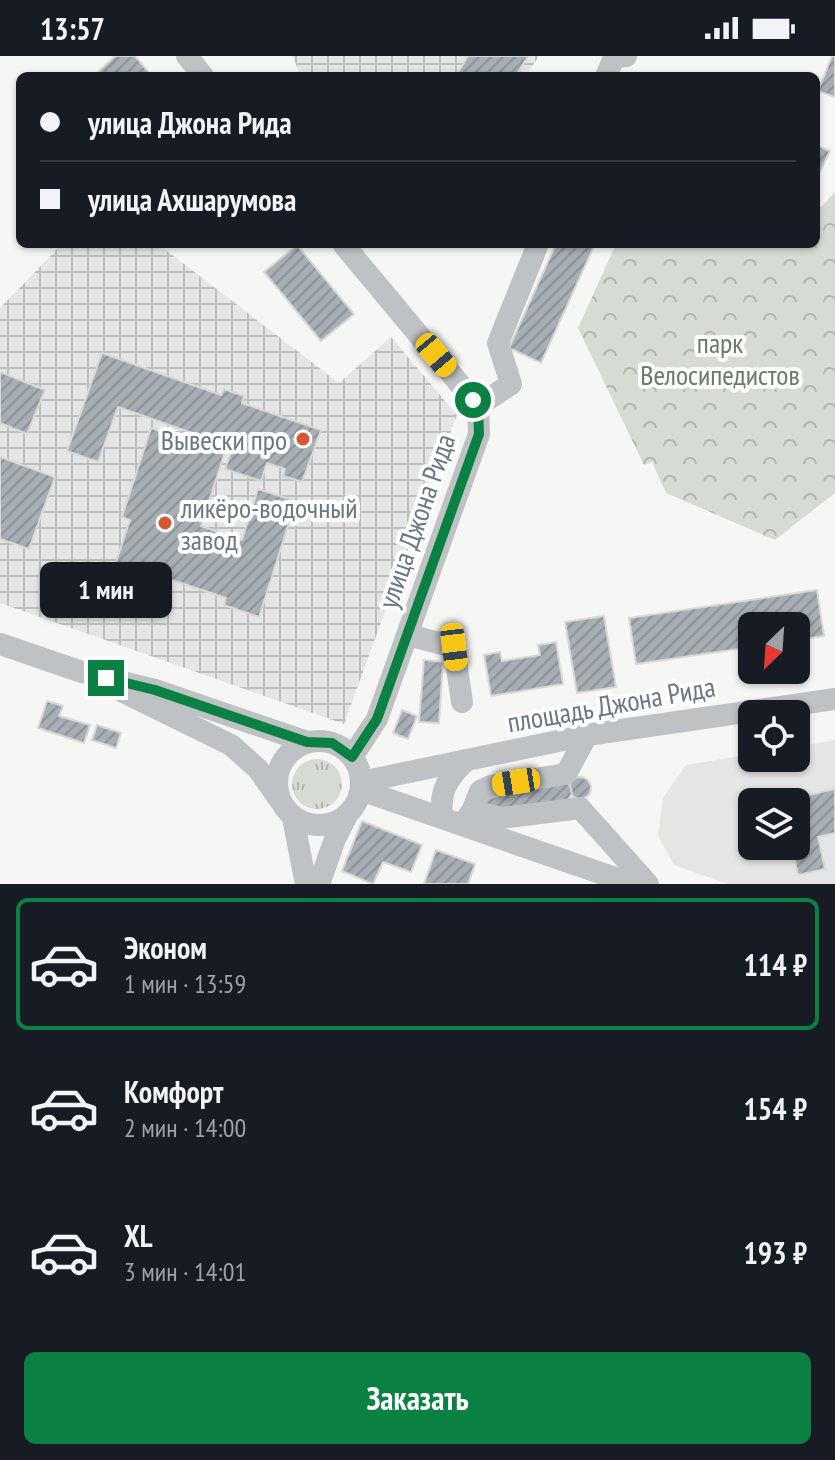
<!DOCTYPE html>
<html lang="ru">
<meta charset="utf-8">
<style>
:root{--surface:#171b24;--page:#242831;--text:#f1f3f6;--muted:#9ea1a6;--line:#363941;--accent:#0b8043}
body{margin:0;font-family:"PT Sans Narrow",sans-serif;background:var(--page);color:var(--text);height:100vh;display:flex;flex-direction:column;font-size:30px;white-space:nowrap}
*{box-sizing:border-box;margin:0}
p{font-size:26px;color:var(--muted)}
.icon{flex:none;width:44px;height:44px;fill:none;stroke:currentColor;stroke-width:2;stroke-linecap:round;stroke-linejoin:round}
.map{position:relative;height:828px;overflow:hidden}
.drawer{display:flex;flex-direction:column;background:var(--surface);flex:1}
.drawer>*{flex:none}
.guide{position:absolute;left:16px;top:16px;width:804px;height:176px;border-radius:12px;box-shadow:0 2px 6px #0004;display:grid;align-content:center;height:176px;padding:0 24px;background:var(--surface)}
.needle{width:52px;rotate:205deg}
.tools{position:absolute;left:738px;top:556px;display:grid;gap:16px}
.tools a{display:grid;place-items:center;width:72px;height:72px;border-radius:12px;background:var(--surface);box-shadow:0 2px 6px #0004;font-size:40px}
.end{position:absolute;width:36px;height:36px;margin:-18px;border:10px solid #0b8043;background:#fff;box-shadow:0 0 0 4px #fff}
.from{border-radius:50%}
.bubble{position:absolute;height:56px;border-radius:12px;background:var(--surface);box-shadow:0 2px 6px #0004;font-size:26px;font-weight:600;line-height:56px;text-align:center}
.car{position:absolute;width:24px;height:48px;margin:-24px -12px;border-radius:10px;box-shadow:0 0 6px 2px #0007;background:linear-gradient(#f5c518 24%,#345 0 40%,#f5c518 0 76%,#345 0 86%,#f5c518 0)}
.guide b{display:flex;align-items:center;gap:28px;height:76px;font-size:30px}
.guide b+b{border-top:2px solid var(--line)}
.guide i{width:20px;height:20px;background:var(--text)}
ul{padding:14px 0 0;list-style:none}
li{display:flex;align-items:center;gap:24px;height:132px;margin:0 16px 12px;padding:0 8px;border:4px solid transparent;border-radius:12px}
li div{flex:1}
li b{display:block;font-size:30px}
li em{font-style:normal;font-weight:600}
li.active{border-color:var(--accent)}
li>.icon{width:72px;height:72px;stroke-width:1.5}
.cta{display:flex;gap:16px;margin-top:auto;padding:16px 24px}
.cta a{flex:1;height:92px;border-radius:12px;background:var(--accent);color:#fff;font-size:32px;font-weight:600;line-height:92px;text-align:center}
.status{display:flex;justify-content:space-between;align-items:center;height:56px;padding:0 40px;background:var(--surface);direction:ltr}
.status svg{height:22px;fill:currentColor}
.map>svg:first-child{display:block}
</style>
<div class="status"><b>13:57</b><svg viewBox="0 0 49 12"><path d="M0 12V9h3v3zM5 12V6h3v6zM10 12V3h3v9zM15 12V0h3v12zM26 1h20v11H26zM47 4h2v5h-2z"/></svg></div>
<div class="map">
<svg width="835" height="828" viewBox="0 0 835 828">
<defs>
<pattern id="industrial-grid" width="8" height="8" patternUnits="userSpaceOnUse" patternTransform="scale(2)"><rect width="8" height="8" fill="#e4e5e4"/><path d="M0 4h8M4 0v8" fill="none" stroke="#bdbebe"/></pattern>
<pattern id="grass-tufts" width="24" height="20" patternUnits="userSpaceOnUse" patternTransform="scale(2)"><rect width="24" height="20" fill="#d6dbd3"/><path d="M3 7l-1-3M5 7V3M7 7l1-3M15 17l-1-3M17 17v-4M19 17l1-3" fill="none" stroke="#b1b6b1"/></pattern>
<pattern id="park-crowns" width="20" height="18" patternUnits="userSpaceOnUse" patternTransform="scale(2)"><rect width="20" height="18" fill="#d6dbd3"/><path d="M2 6a3 3 0 1 1 6 0M12 15a3 3 0 1 1 6 0" fill="none" stroke="#b1b6b1"/></pattern>
<pattern id="building-hatch" width="6" height="6" patternUnits="userSpaceOnUse" patternTransform="scale(2)"><rect width="6" height="6" fill="#a8afb4"/><path d="M-1 1l2-2M0 6l6-6M5 7l2-2" fill="none" stroke="#8d9398"/></pattern>
</defs>
<rect width="100%" height="100%" fill="#f6f6f4"/>
<path fill="#e4e5e4" fill-rule="evenodd" d="M835,684V828H728L674,809L658,780L663,742L686,709L752,698V702H796V691ZM752,746H796V790H752Z"/>
<g fill="url(#industrial-grid)">
<path d="M293,0H539L526,20H300Z"/>
<path d="M62,188H158L339,327L391,281L457,359L344,668L0,547V252Z"/>
</g>
<circle fill="url(#grass-tufts)" cx="317" cy="728" r="25"/>
<path fill="url(#park-crowns)" d="M835,136V437L775,484L666,437L652,406L644,409L578,272L616,188H816V149L821,151Z"/>
<g fill="url(#building-hatch)" stroke="#d8d8d6" stroke-width="2">
<path d="M115,0H135L152,20H94Z"/>
<path d="M468,0H528L516,20H456Z"/>
<path d="M832,0H835V41L818,35Z"/>
<path d="M816,89L830,95L817,122L816,121Z"/>
<path d="M556,188H595L541,307L509,292Z"/>
<path d="M297,189L354,258L321,285L264,216Z"/>
<path d="M102,297L221,339L224,333L244,340L242,347L321,374L302,426L283,420L285,413L267,407L261,425L225,413L233,391L118,351L98,406L67,395Z"/>
<path d="M0,316L45,334L27,378L0,367Z"/>
<path d="M151,372L225,396L201,470L242,484L258,433L296,445L259,561L224,549L226,542L160,520L158,527L114,512L130,464L122,461Z"/>
<path d="M0,401L55,421L29,493L0,483Z"/>
<path d="M817,534L824,580L796,584V570H752V591L636,608L629,562Z"/>
<path d="M604,560L616,631L577,637L565,566Z"/>
<path d="M556,586L563,628L491,640L484,599L500,596L502,605L540,599L538,589Z"/>
<path d="M424,604L443,606L439,667L419,666Z"/>
<path d="M47,645L63,650L59,660L90,669L84,687L38,672Z"/>
<path d="M402,654L417,660L408,683L393,677Z"/>
<path d="M97,669L121,677L116,692L92,684Z"/>
<circle cx="580" cy="732" r="11"/>
<path d="M563,724L570,729L572,738L567,745L495,757L487,752L485,743Z"/>
<path d="M835,733V777L818,781L825,813L798,819L792,790H796V746L782,745Z"/>
<path d="M362,765L422,789L411,816L383,806L373,828L342,815Z"/>
<path d="M436,794L475,808L468,828H424Z"/>
</g>
<g fill="none" stroke-linecap="round" stroke-linejoin="round">
<g stroke="#bec2c5" stroke-width="22">
<path d="M187,0L203,20"/>
<path d="M606,20L614,2L626,0"/>
<path d="M343,188L478,350L479,378L377,663L352,701"/>
<path d="M478,350L511,328L498,287L538,188"/>
<path d="M408,579L454,591L462,646"/>
<path d="M0,588L82,616L155,634L307,686"/>
<path d="M119,634L231,689L258,713L279,743"/>
<circle cx="319" cy="727" r="42"/>
<path d="M361,726L587,679L835,643"/>
<path d="M361,734L632,828"/>
<path d="M472,755L480,735L491,730L566,718L587,679"/>
<path d="M442,761C439,736 448,720 467,704"/>
<path d="M293,762L306,828"/>
<path d="M463,768L472,755L502,762L580,752L648,828"/>
<path d="M319,828L335,783L347,759"/>
</g>
</g>
<g fill="none" stroke-linecap="round" stroke-linejoin="round">
<path stroke="#0b8043" stroke-width="10" d="M106,622L155,634L307,686L332,687L352,701L377,663L479,378L478,350L473,344"/>
</g>
<g fill="#d55935" stroke="#fff" stroke-width="3">
<circle cx="303" cy="383" r="8"/>
<circle cx="165" cy="467" r="8"/>
</g>
<g text-anchor="middle" dominant-baseline="central" stroke-width="8" stroke-linejoin="round" paint-order="stroke">
<g font-size="28" fill="#6a7a66" stroke="#fff">
<text x="720" y="286">парк<tspan x="720" dy="32">Велосипедистов</tspan></text>
</g>
<g font-size="28" fill="#687782" stroke="#fff" text-anchor="end">
<text x="287" y="383">Вывески про</text>
<text x="181" y="451" text-anchor="start">ликёро-водочный<tspan x="181" dy="32">завод</tspan></text>
</g>
<g font-size="28" fill="#687782" stroke="#fff">
<text transform="translate(416 465) rotate(-71)">улица Джона Рида</text>
<text transform="translate(611 648) rotate(-10)">площадь Джона Рида</text>
</g>
</g>
</svg>
<div class="tools">
<a><svg class="needle" viewBox="-14 -14 28 28"><path d="M0-13l5 13h-10z" fill="#e53935"/><path d="M0 13l5-13h-10z" fill="#9ea1a6"/></svg></a>
<a><svg class="icon" aria-label="locate" viewBox="0 0 24 24"><circle cx="12" cy="12" r="6"/><path d="M12 2v4M12 18v4M2 12h4M18 12h4"/></svg></a>
<a><svg class="icon" aria-label="layers" viewBox="0 0 24 24"><path d="M12 4l9 5-9 5-9-5zM3 14l9 5 9-5"/></svg></a>
</div>
<i class="end from" style="left:473px;top:344px"></i>
<i class="end" style="left:106px;top:622px"></i>
<div class="bubble" style="left:40px;top:506px;width:132px">1 мин</div>
<i class="car" style="left:436px;top:299px;rotate:140deg"></i>
<i class="car" style="left:454px;top:591px;rotate:173deg"></i>
<i class="car" style="left:516px;top:726px;rotate:261deg"></i>
<div class="guide">
<b><i class="from"></i>улица Джона Рида</b>
<b><i></i>улица Ахшарумова</b>
</div>
</div>
<section class="drawer">
<ul>
<li class="active"><svg class="icon" aria-label="car" viewBox="0 0 24 24"><path d="M5 17H2v-5l4-1 3-4h7l3 4 3 1v5h-3M9 17h6M6 11h13"/><circle cx="7" cy="17" r="2"/><circle cx="17" cy="17" r="2"/></svg><div><b>Эконом</b><p>1 мин · 13:59</p></div><em>114 ₽</em></li>
<li><svg class="icon" aria-label="car" viewBox="0 0 24 24"><path d="M5 17H2v-5l4-1 3-4h7l3 4 3 1v5h-3M9 17h6M6 11h13"/><circle cx="7" cy="17" r="2"/><circle cx="17" cy="17" r="2"/></svg><div><b>Комфорт</b><p>2 мин · 14:00</p></div><em>154 ₽</em></li>
<li><svg class="icon" aria-label="car" viewBox="0 0 24 24"><path d="M5 17H2v-5l4-1 3-4h7l3 4 3 1v5h-3M9 17h6M6 11h13"/><circle cx="7" cy="17" r="2"/><circle cx="17" cy="17" r="2"/></svg><div><b>XL</b><p>3 мин · 14:01</p></div><em>193 ₽</em></li>
</ul>
<div class="cta"><a>Заказать</a></div>
</section>
